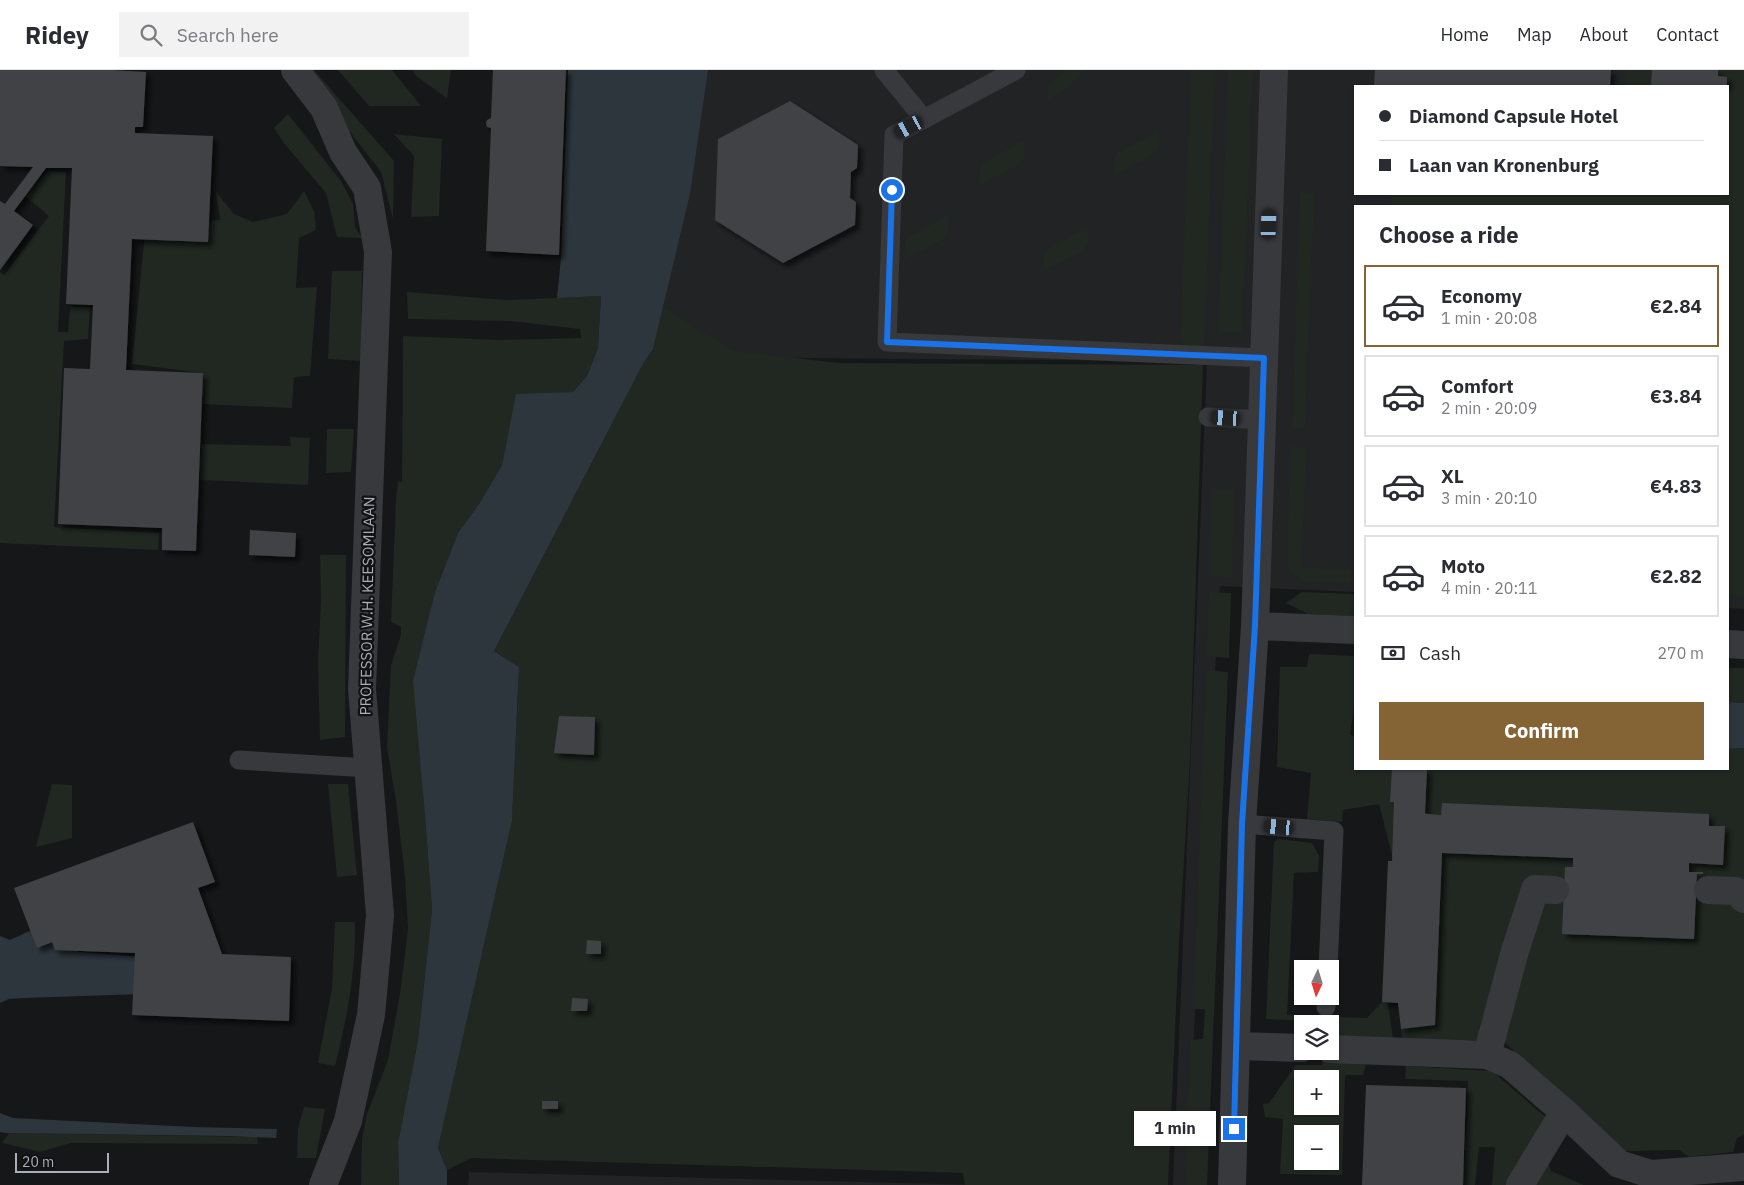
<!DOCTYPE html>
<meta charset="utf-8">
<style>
:root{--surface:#fff;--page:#f2f2f3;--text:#2b2b33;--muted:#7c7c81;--line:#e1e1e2;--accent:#846434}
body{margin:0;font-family:"IBM Plex Sans",sans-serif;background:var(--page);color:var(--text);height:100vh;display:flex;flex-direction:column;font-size:19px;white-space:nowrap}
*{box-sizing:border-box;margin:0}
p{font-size:16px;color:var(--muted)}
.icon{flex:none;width:28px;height:28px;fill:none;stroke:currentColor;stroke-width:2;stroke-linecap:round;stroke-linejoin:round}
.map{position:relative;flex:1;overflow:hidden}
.sheet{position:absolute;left:1354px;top:135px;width:375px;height:565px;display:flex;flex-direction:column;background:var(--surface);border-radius:0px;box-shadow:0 1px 4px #0004}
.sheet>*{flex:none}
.banner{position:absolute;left:1354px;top:15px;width:375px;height:110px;border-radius:0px;box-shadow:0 1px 4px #0004;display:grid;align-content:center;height:110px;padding:0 25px;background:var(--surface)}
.needle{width:32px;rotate:184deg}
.buttons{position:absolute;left:1294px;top:890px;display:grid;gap:10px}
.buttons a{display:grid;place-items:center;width:45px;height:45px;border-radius:0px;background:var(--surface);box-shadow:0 1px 4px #0004;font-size:25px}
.scale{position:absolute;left:15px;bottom:12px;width:94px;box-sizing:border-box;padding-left:5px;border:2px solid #a9aeb8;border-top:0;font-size:14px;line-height:18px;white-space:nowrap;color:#a9aeb8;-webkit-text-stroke:4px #111213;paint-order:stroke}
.end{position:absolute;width:22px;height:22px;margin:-11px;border:6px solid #1a73e8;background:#fff;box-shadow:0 0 0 2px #fff}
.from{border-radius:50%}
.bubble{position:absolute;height:35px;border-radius:0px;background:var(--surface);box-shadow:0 1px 4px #0004;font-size:16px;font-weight:700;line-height:35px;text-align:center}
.car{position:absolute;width:15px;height:30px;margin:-15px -8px;border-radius:6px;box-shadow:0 0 4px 1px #0007;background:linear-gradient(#222 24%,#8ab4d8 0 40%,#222 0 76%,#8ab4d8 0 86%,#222 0)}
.banner b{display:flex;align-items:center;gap:18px;height:48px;font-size:19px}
.banner b+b{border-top:1px solid var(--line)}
.banner i{width:12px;height:12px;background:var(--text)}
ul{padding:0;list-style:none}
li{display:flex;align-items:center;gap:15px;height:82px;margin:0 10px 8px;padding:0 15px;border:2px solid var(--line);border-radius:0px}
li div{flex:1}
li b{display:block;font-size:19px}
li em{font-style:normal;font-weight:700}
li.selected{border-color:var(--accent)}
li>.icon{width:45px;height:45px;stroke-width:1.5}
h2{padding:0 25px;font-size:22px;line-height:60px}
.pay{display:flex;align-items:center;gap:12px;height:55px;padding:0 25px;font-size:19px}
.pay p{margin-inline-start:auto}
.cta{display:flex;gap:10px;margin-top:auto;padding:10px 25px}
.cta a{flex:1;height:58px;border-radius:0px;background:var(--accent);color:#fff;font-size:20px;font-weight:700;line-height:58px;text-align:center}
header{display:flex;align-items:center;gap:30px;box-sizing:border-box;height:70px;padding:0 25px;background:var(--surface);border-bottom:1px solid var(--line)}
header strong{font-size:24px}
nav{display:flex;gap:28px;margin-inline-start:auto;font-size:18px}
.search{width:350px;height:45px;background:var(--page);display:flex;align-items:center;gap:12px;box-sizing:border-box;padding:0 18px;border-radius:0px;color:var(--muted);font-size:19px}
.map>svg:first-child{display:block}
</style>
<header>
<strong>Ridey</strong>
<div class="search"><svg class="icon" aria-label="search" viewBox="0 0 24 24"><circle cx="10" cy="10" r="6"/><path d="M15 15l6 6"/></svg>Search here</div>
<nav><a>Home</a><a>Map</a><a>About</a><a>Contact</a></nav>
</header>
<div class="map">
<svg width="1744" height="1115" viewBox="0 0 1744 1115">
<defs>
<filter id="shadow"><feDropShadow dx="4.5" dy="4.5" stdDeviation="2.5" flood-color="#0009"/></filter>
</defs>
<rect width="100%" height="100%" fill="#161718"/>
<g fill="#222325" fill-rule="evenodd">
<path d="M681,0H1744V539L1728,538V136H1355V522L1220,516L1185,1115H1173L1207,291L647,287ZM1355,16H1728V124H1355Z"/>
<path d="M469,1102L980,1115H468Z"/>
</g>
<g fill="#202821" fill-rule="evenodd">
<path d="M302,0H314L394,91L393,149L381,102Z"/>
<path d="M338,0H392L421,36H369Z"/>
<path d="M413,0H451L447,28L416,6Z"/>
<path d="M1066,0H1084L1065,20L1048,31L1047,16Z"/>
<path d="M1191,0H1215L1204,277H1185L1180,269Z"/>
<path d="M1228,0H1253L1242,262H1218Z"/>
<path d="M1626,0H1744V526L1728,525V136H1392V124H1728V16H1625Z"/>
<path d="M288,44L341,111L353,134L355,157L362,168L337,167L326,123L283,72L274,58Z"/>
<path d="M1157,61L1159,62V76L1154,84L1117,104L1114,102L1115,87L1117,83Z"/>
<path d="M394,64L442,69L439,146L411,147L414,86Z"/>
<path d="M1022,71L1025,73L1024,86L1020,94L982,114L979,113L980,97L982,93Z"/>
<path d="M48,101L66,102L58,262H68L70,237H90L88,269L64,271L54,457L159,463L158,480L0,473V202L4,205L49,146L25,126Z"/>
<path d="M304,121L314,141L316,160L299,168L296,218L317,217L310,306L294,307L292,338L202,334L203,303L132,294L146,153L220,150L216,122L234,144L253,152L287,144Z"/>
<path d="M1300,123H1316L1311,192L1305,359L1292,358Z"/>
<path d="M946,146L949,148L948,164L944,169L906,189L904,188L905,172L907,168Z"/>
<path d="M1085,158L1088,159V173L1083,181L1045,201L1043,200L1044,184L1046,180Z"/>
<path d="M332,201H362L361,291L328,289Z"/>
<path d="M407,222L507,230L601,226L598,278L587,306L573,322L516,325L502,395L481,431L458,463L435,522L427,557L425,745L432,840L418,970L398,1073L399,1115H361L362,1069L367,1044L388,990L400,924L408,859L405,807L396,731L387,678L391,595L401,565V557L391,552L396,429L398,412H402L403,266L501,270L581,268L580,259L510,251L408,249Z"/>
<path d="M664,238L734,281L839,293L1203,295L1190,691L1179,872L1168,1115H965L963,1103L471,1088L447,1100L438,1078L512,751L519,597L494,581L644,292L653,279Z"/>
<path d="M327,359H354L351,402L326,403Z"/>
<path d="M290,367L310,368L308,415L199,410L201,374L291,376Z"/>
<path d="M1290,376L1307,378L1301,497L1355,500V513L1304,511L1291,503L1287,492Z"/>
<path d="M1211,419H1234L1232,508L1209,506Z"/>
<path d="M320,485H346L345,667L320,670L318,593L321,529Z"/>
<path d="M1209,522L1231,523L1229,588L1206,586Z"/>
<path d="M1302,522L1355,524V546L1308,544L1286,533Z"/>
<path d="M1309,584L1355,586V630L1350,665L1355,666V699H1467L1468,700L1728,699V679L1744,678V1065L1737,1068L1733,1082L1689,1087L1679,1080L1623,1081L1502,970H1403L1401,959L1435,955L1379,734L1343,740L1342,752L1307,749L1311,703L1277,697L1280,597H1307Z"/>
<path d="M1728,598H1744V633L1728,632Z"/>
<path d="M1206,600L1228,602L1207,1115H1185L1190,970L1203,969L1205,939H1193Z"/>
<path d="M52,714L72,715V768L36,777Z"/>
<path d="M328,714H348L357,805L337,807Z"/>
<path d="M1279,769L1312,773L1319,786L1318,802L1294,803L1287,945L1367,948L1382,932L1388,933L1393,969L1330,966V954H1325L1324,952L1266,949L1274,772Z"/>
<path d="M335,852H355C356,901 347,949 335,996L318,993L332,918Z"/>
<path d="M1323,990L1366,993L1363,1005H1345L1342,1105L1280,1104L1283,1049L1265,1047L1263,1034L1269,1033L1296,995H1322ZM1302,1009H1330V1036H1302ZM1302,1064H1330V1091H1302Z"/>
<path d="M1406,996L1492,1001L1549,1050L1508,1115H1492L1495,1077H1479L1475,1115H1463L1468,1011L1405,1009Z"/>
<path d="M304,1037L325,1039L316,1088H297L298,1058Z"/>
<path d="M9,1063L257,1067L258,1074L71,1073L40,1082L2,1073Z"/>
<path d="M1545,1085L1551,1101L1584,1115H1527Z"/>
</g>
<g fill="#2c363c">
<path d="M568,0H708L690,124L653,279L644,292L494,581L519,597L512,751L438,1078L447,1100V1115H399L398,1073L418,970L432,840L425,745L413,611L435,522L458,463L481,431L502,395L516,324L573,322L587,306L598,278L601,226L557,228L561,188Z"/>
<path d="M1728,632L1744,633V678L1728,679Z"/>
<path d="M45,854L75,865L79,882L142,887L140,924L25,928L9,929L0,933V866L10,870Z"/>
<path d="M0,1043L13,1048L194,1057L277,1059L276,1068L227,1066L6,1063L0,1062Z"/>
</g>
<g fill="#404245" filter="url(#shadow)">
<path d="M0,0H112L146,2L143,57H135V63L213,66L208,172L132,169L126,300L203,303L196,481L162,480V458L58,454L64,298L90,299L93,235L66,234L72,98H46L14,141L33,155L0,200V131L5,134L33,97L0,96Z"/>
<path d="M493,0H566L559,185L486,181L491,58L487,57L486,53L487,50L491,48Z"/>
<path d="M1375,0H1611L1610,16H1374Z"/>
<path d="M1652,0H1718V6L1727,7V16H1651Z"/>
<path d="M790,31L858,75L857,98L851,102L850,128L856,132L855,155L783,193L715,150L718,69Z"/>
<path d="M250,460L296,463L295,487L249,485Z"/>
<path d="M559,646L595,647L594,685L554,683Z"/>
<path d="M1392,699H1427L1425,743L1427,744L1441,745L1442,733L1709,744V756H1725L1723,795L1689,793V802H1703V804H1697L1694,869L1562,864L1565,797H1573V788L1442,783L1435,955L1401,959L1398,933L1382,932L1388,791H1392L1394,732H1390Z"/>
<path d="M193,752L215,812L198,818L222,884L291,887L289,951L132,945L135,883L55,880L52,872L37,878L14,818Z"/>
<path d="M587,870L601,871V884H586Z"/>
<path d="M572,928L588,929L587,941H571Z"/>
<path d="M1366,1015L1466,1018L1463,1115H1362Z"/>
<rect x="542" y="1031" width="16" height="8"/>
</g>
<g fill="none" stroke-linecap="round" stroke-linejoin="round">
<g stroke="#37393d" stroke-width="19">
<path d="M884,0L924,49"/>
<path d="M1016,0L894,65L887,272L1264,288"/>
<path d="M1208,347L1262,350"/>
<path d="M239,690L368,698"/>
<path d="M1242,754L1334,761L1328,899"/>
<path d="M1326,937L1327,926"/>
</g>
<g stroke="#37393d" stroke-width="28">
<path d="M295,0L324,38L343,82L367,118L378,182L362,619L380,845L371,945L348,1051L323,1115"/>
<path d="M1255,556L1355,560"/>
<path d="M1728,574L1744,575"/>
<path d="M1708,820L1736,821L1744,829"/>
<path d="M1236,976L1302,978"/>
<path d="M1330,979L1487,985L1510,995L1564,1042L1619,1094L1651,1104L1744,1097"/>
<path d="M1487,985L1515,881L1535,819L1555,820"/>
<path d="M1232,1115L1242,754L1255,556L1274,0"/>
<path d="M1520,1115L1564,1042"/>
</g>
</g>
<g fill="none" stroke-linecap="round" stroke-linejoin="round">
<path stroke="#1a73e8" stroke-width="6" d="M892,120L887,272L1264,288L1255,556L1242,754L1234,1059"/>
</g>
<g text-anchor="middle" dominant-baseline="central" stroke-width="4.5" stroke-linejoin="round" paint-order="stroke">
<g font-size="15" fill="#a9aeb8" stroke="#111213">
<text transform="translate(367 536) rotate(-89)">PROFESSOR W.H. KEESOMLAAN</text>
</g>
</g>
</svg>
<div class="buttons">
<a><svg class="needle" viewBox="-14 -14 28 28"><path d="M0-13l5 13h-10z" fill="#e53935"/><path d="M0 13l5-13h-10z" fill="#7c7c81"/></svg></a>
<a><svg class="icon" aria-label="layers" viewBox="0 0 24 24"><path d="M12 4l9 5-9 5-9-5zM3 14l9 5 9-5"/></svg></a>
<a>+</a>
<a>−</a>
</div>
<div class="scale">20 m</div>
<i class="end from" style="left:892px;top:120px"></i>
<i class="end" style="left:1234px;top:1059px"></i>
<div class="bubble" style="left:1134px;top:1041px;width:82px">1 min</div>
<i class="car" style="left:909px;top:57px;rotate:242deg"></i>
<i class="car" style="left:1269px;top:154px;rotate:2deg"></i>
<i class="car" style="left:1226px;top:348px;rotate:273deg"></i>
<i class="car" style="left:1279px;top:757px;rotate:275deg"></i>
<div class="banner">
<b><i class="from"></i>Diamond Capsule Hotel</b>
<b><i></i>Laan van Kronenburg</b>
</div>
<section class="sheet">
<h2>Choose a ride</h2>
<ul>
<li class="selected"><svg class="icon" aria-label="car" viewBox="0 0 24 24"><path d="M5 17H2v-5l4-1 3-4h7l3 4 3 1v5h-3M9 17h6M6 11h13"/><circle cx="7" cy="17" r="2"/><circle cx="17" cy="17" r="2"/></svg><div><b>Economy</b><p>1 min · 20:08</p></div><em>€2.84</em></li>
<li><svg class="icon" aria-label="car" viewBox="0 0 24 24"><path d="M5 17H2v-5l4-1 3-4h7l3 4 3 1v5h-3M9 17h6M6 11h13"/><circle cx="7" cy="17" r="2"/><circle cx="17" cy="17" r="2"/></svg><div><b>Comfort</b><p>2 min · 20:09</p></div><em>€3.84</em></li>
<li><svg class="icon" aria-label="car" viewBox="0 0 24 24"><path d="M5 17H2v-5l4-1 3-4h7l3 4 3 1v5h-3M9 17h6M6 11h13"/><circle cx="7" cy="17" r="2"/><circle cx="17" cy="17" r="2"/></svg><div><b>XL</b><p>3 min · 20:10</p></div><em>€4.83</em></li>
<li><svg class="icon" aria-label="car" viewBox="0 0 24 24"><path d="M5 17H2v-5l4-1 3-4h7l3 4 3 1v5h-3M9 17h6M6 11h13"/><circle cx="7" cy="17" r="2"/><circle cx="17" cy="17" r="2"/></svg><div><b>Moto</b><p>4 min · 20:11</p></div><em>€2.82</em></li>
</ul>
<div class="pay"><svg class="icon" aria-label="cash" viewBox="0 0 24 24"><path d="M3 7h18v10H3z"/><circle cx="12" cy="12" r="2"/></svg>Cash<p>270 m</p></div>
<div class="cta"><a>Confirm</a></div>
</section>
</div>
